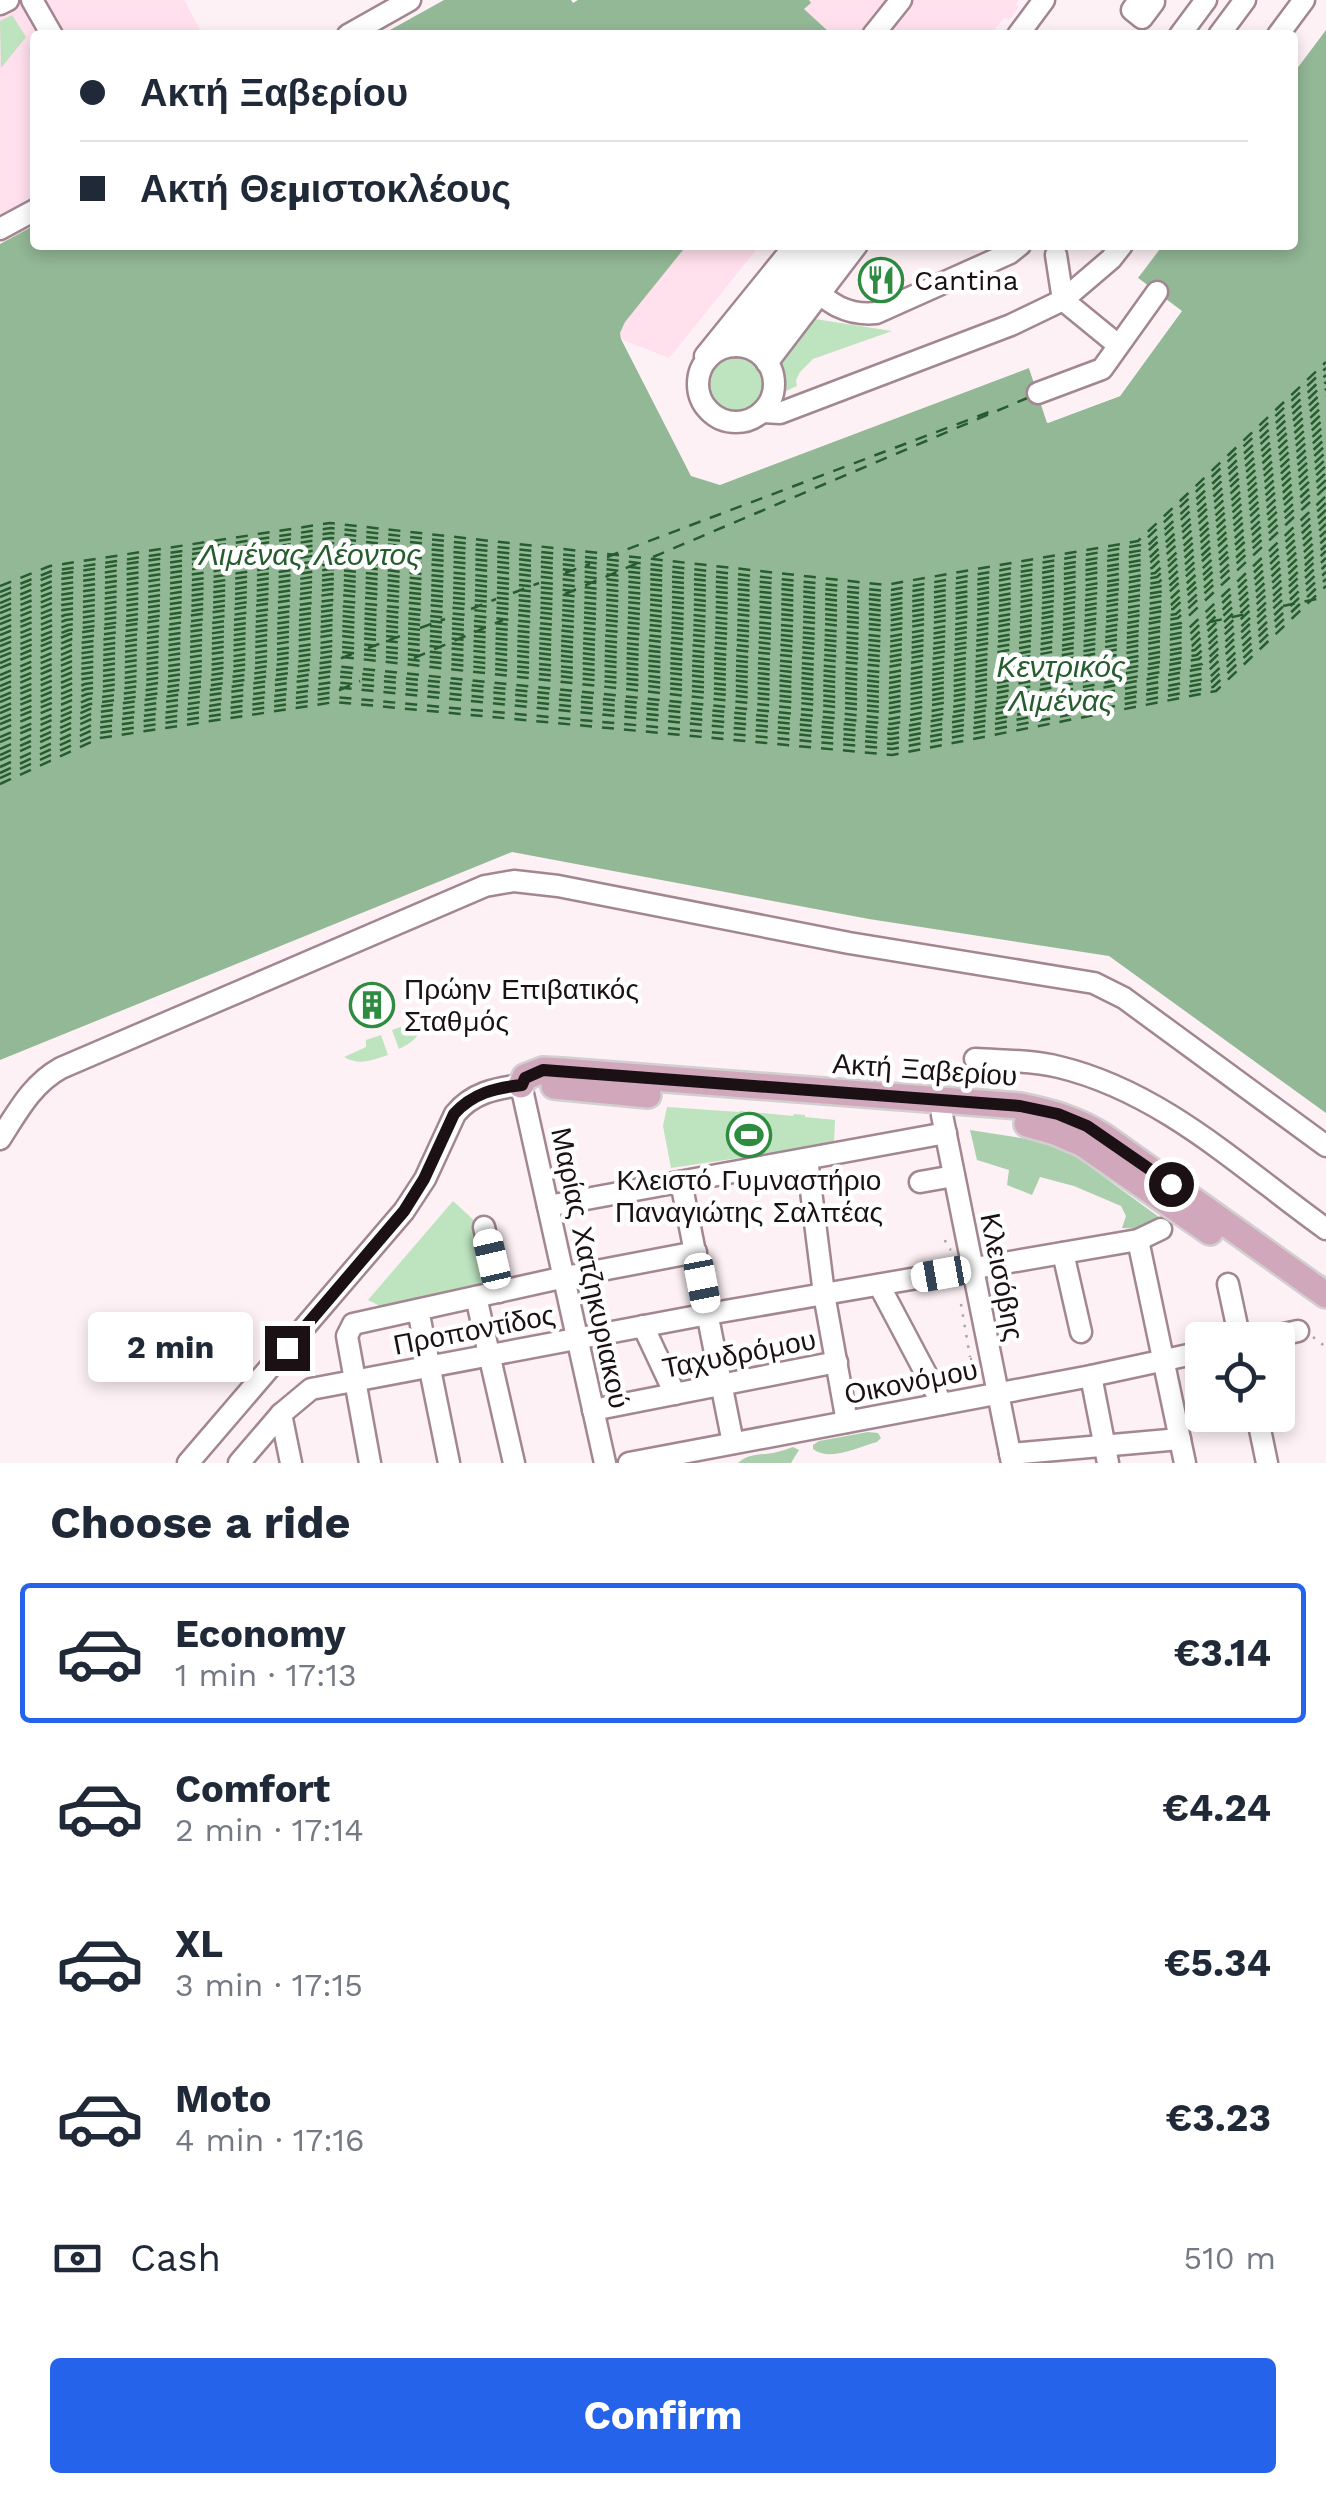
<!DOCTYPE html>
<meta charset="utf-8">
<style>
:root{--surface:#fff;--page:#f6f6f7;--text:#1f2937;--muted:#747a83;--line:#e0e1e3;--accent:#2563eb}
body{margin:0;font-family:"Work Sans",sans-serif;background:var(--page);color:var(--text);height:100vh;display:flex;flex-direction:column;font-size:38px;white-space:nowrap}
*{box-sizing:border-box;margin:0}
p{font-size:32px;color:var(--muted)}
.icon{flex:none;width:55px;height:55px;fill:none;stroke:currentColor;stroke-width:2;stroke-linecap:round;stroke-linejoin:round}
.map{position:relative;height:1463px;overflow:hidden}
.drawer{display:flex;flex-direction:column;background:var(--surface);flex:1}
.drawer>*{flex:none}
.top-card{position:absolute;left:30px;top:30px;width:1268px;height:220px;border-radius:10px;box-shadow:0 5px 15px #0003;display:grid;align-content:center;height:220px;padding:0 50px;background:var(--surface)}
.controls{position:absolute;left:1185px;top:1322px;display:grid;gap:20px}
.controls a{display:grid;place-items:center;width:110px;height:110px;border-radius:10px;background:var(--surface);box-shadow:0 5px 15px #0003;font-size:50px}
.end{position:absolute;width:45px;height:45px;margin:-22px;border:12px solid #1b1115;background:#fff;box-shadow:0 0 0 5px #fff}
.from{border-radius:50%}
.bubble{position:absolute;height:70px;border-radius:10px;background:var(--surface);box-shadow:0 5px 15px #0003;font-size:32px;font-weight:700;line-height:70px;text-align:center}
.car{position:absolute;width:30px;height:60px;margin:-30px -15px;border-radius:12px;box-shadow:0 0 8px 2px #0007;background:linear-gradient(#fff 24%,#345 0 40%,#fff 0 76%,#345 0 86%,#fff 0)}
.top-card b{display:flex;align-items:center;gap:35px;height:95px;font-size:38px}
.top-card b+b{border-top:2px solid var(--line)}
.top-card i{width:25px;height:25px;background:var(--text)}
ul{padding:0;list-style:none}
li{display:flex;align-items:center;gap:30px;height:140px;margin:0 20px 15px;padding:0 30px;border:5px solid transparent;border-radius:10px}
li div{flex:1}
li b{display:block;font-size:38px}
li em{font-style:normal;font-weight:700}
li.on{border-color:var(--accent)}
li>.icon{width:90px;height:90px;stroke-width:1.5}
h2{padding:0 50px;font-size:45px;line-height:120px}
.pay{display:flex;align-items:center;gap:25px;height:110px;padding:0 50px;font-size:38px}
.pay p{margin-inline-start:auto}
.action{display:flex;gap:20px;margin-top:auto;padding:20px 50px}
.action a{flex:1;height:115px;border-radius:10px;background:var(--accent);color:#fff;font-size:40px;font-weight:700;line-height:115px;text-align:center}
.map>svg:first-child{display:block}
</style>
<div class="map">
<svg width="1326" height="1463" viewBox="0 0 1326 1463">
<rect width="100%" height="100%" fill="#fdf1f5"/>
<g fill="#ffe0ec">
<path d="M0,0H184L203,35H35V201L0,220Z"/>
<path d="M809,0H1019L1015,5L1019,7L1009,20L1004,18L990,35H824L827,30L804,9L811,3Z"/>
<path d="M687,245H760L669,358L621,339L620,334L625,322Z"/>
</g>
<g fill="#bde3bf">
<path d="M12,15L26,37L1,68L0,21Z"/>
<path d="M815,319L892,331L813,359L800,372L796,380L797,386L784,392L785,376L779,360Z"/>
<circle cx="736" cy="384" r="28"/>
<path d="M423,1019L426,1020C420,1035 414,1042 399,1049L392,1030L406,1025L409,1028Z"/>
<path d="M381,1035L388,1055C372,1060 360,1066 344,1057L366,1047V1040Z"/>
<path d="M667,1107L739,1112L740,1111L793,1116L794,1114L805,1115V1117L835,1120L834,1144L671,1168L663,1126Z"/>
<path d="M453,1201L479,1225L494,1288L392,1312L368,1300Z"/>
</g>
<g fill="#a9cfac">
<path d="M970,1130L1059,1144L1163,1220L1144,1229L1122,1228L1126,1216L1121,1206L1074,1186L1040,1177L1032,1195L1007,1185L1009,1170L977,1160Z"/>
<path d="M868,1432L878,1433L881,1438L877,1442C857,1447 831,1462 813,1449V1445L819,1441Z"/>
<path d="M793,1447L799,1450L791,1463H738C750,1452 762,1456 777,1452C782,1451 787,1449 793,1447Z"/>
</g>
<g fill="#93b896">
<path d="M444,0H571L573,3L578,0H809L811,3L804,9L828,31L824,35H381Z"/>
<path d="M1326,30V1113L1109,956L869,919L512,852L0,1060V244L35,225V245H687L625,322L620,333L621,339L691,476L720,485L1029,368L1048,423L1120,396L1181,311L1138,278L1163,245H1292L1293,74Z"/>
</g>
<path fill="#fdf1f5" d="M1138,278L1182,311L1120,396L1047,423L1029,368L1033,364L1051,416L1116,392L1175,312L1135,282Z"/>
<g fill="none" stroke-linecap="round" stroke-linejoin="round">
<g stroke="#265c2e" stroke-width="2.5" stroke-dasharray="12 10" stroke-linecap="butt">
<path d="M607,557L997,409"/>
<path d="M653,557L1032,396"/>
<path d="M565,573L590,564"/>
<path d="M0,586L50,566L330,523L885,585L1138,541L1326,362"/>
<path d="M0,592L52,571L331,528L885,591L1140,545L1326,368"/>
<path d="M513,593L539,583"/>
<path d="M565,594L645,560"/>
<path d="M0,597L53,575L331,533L885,596L1143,550L1326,375"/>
<path d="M0,603L55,580L331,538L886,601L1145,554L1326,382"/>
<path d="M1283,606L1326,597"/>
<path d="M0,608L56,585L331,543L886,606L1148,559L1326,389"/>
<path d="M471,609L496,599"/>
<path d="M0,613L58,590L331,548L886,611L1150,563L1326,396"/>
<path d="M0,619L59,595L331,553L886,616L1152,568L1326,403"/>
<path d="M1210,622L1246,614"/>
<path d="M0,624L60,600L331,559L886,621L1155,573L1326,410"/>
<path d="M420,628L445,619"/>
<path d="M0,630L62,605L331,564L887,626L1157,577L1326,417"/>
<path d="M0,635L63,610L331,569L887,631L1159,582L1326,424"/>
<path d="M0,641L65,615L332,574L887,637L1162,586L1326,431"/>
<path d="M0,646L66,620L332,579L887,642L1164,591L1326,438"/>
<path d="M368,648L403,635"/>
<path d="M0,652L68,625L332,584L887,647L1166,595L1326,445"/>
<path d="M0,657L69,630L332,589L888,652L1169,600L1326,452"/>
<path d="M414,658L503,620"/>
<path d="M0,663L70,634L332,594L888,657L1171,605L1326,459"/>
<path d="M0,668L72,639L332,600L888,662L1173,609L1326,466"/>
<path d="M0,675L73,644L332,605L888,667L1176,614L1326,473"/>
<path d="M0,680L75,649L333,610L888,673L1178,618L1326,480"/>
<path d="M0,686L76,654L333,615L889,678L1181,623L1326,487"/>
<path d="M0,691L77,659L333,620L889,683L1188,626"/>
<path d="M0,697L79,664L333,625L889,688L1185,632L1326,496"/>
<path d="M0,702L80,669L333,630L889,693L1188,636L1326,503"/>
<path d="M0,708L82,674L333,635L890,698L1190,641L1326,510"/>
<path d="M0,713L83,679L333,641L890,703L1192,646L1326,517"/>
<path d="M0,719L85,684L333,646L890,708L1195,650L1326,524"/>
<path d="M0,724L86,689L333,651L890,713L1197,655L1326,531"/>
<path d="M0,730L87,694L334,656L890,719L1199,659L1326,538"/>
<path d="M0,737L89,699L334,661L352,654"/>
<path d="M0,742L90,704L334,666L891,724L1202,664L1326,545"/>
<path d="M0,749L92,708L334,671L891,729L1204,668L1326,551"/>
<path d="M0,755L93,713L334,676L891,734L1206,673L1326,558"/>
<path d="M0,760L94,718L334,682L891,739L1209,678L1326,565"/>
<path d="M0,767L96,723L334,687L891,744L1211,682L1326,572"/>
<path d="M0,773L97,728L335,692L360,681"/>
<path d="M0,778L99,733L335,697L892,749L1213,687L1326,579"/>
<path d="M0,784L100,738L335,702L892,755L1216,691L1326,586"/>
</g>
<defs>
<g id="minor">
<path d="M32,0L52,35"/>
<path d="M1139,0L1132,10L1142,18L1154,2L1152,0"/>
<path d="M0,4L8,0"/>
<path d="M348,35L410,0"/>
<path d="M873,35L901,0"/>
<path d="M1018,35L1044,0"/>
<path d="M1180,35L1206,0"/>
<path d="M1219,35L1245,0"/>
<path d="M1278,35L1304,0"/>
<path d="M0,229L35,210"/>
<path d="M1056,255L1063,300L1118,345"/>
<path d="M808,285C830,303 846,316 876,313L1010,253L1020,245"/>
<path d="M735,346L819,245"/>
<circle cx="736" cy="384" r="38"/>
<path d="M753,349L839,245"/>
<path d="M705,356L795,245"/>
<path d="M767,363L857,245"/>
<path d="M1038,393L1102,369L1157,292"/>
<path d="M762,412L780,413L1011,325L1063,300L1111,259L1122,245"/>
<path d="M975,1059C1003,1061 1032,1060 1059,1067C1163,1092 1242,1169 1326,1229"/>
<path d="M942,1101V1115L1012,1463"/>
<path d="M0,1139C18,1111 32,1084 61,1068L485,886L514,881L558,886L849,943L1094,983L1124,998L1326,1146"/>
<path d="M807,1159L824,1294L847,1422"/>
<path d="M681,1182L733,1443"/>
<path d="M920,1182L954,1176"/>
<path d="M548,1206L946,1133"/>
<path d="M484,1227L499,1292"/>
<path d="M1138,1240L1185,1463"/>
<path d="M1063,1253L1081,1332"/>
<path d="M1228,1284L1240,1340"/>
<path d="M879,1285L942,1404"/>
<path d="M476,1297L514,1463"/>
<path d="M418,1310L449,1463"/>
<path d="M643,1326L675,1394"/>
<path d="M1257,1340L1298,1331"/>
<path d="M1091,1376L1108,1463"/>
<path d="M593,1410L837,1362"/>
<path d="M281,1414L291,1463"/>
<path d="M1257,1415L1267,1463"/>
<path d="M1010,1454L1180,1439"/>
<path d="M188,1463L404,1211L425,1179L455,1114C472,1093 496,1088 521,1085L605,1463"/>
<path d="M239,1463L281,1414L311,1389L708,1314L1138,1240L1161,1229"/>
<path d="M370,1463L347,1336L353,1324L565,1277L696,1252"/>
<path d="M629,1463L1091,1376L1202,1352"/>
</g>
<g id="major">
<path d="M521,1085L525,1077L543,1070L562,1071L1020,1106C1050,1112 1076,1119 1103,1136L1326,1295"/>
<path d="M554,1086L648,1095"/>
<path d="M1027,1124L1055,1132L1083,1144L1210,1232"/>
</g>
</defs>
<use href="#minor" stroke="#a28691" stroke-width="25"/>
<use href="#major" stroke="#d1cfd0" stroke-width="30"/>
<g stroke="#ada1a5" stroke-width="2.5" stroke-dasharray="2.5 8" stroke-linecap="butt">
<path d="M945,1240L947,1247L951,1250"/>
<path d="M961,1304L970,1357"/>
<path d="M1313,1337L1326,1347"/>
<path d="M970,1359H972"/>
<path d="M972,1363L975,1381"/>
</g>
<use href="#minor" stroke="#fff" stroke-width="20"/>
<use href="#major" stroke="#d1a8bb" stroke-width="25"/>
</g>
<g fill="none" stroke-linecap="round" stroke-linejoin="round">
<path stroke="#1b1115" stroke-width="12" d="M287,1348L404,1211L424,1179L454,1114C473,1093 495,1088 522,1085L525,1078L543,1070L1020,1106L1058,1114L1087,1126L1171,1184"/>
</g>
<defs>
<symbol id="restaurant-ring" viewBox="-11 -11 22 22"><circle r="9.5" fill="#fff" stroke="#2d8c3f" stroke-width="1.5"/><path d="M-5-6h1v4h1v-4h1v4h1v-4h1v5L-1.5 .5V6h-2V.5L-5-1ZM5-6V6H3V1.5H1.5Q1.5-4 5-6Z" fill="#2d8c3f"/></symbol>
<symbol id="building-ring" viewBox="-11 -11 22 22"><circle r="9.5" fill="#fff" stroke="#2d8c3f" stroke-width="1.5"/><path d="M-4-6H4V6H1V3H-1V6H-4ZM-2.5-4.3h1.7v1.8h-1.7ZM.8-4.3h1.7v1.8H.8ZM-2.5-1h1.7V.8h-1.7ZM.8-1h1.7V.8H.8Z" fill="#2d8c3f"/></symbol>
<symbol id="stadium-ring" viewBox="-11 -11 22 22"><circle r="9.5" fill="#fff" stroke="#2d8c3f" stroke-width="1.5"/><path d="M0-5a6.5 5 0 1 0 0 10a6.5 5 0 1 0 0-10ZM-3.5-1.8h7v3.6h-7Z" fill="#2d8c3f"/></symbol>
</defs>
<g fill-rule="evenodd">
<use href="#restaurant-ring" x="856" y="255" width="50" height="50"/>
<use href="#building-ring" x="347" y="980" width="50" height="50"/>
<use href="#stadium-ring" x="724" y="1110" width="50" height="50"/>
</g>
<g text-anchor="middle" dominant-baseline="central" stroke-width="9" stroke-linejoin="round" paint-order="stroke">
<g font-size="28" fill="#1b1115" stroke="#fff" text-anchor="start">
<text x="914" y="280">Cantina</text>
<text x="404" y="989">Πρώην Επιβατικός<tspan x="404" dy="32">Σταθμός</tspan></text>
<text x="749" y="1180" text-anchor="middle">Κλειστό Γυμναστήριο<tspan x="749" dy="32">Παναγιώτης Σαλπέας</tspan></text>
</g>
<g font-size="28" fill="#1b1115" stroke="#fff">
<text transform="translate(925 1070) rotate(4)">Ακτή Ξαβερίου</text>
<text transform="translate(590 1268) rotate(78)">Μαρίας Χατζηκυριακού</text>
<text transform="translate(1002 1277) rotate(79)">Κλεισόβης</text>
<text transform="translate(474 1330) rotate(-11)">Προποντίδος</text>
<text transform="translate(739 1354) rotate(-11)">Ταχυδρόμου</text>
<text transform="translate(911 1382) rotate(-11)">Οικονόμου</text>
</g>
<g font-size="30" font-style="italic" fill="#265c2e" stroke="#fff">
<text x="310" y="554">Λιμένας Λέοντος</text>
<text x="1061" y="666">Κεντρικός<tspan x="1061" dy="34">Λιμένας</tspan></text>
</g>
</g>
</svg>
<div class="controls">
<a><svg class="icon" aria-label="locate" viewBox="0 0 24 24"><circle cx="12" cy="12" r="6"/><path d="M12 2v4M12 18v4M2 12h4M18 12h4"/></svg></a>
</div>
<i class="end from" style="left:1171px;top:1184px"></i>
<i class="end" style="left:287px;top:1348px"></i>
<div class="bubble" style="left:88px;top:1312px;width:165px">2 min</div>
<i class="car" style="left:492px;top:1259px;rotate:347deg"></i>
<i class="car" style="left:941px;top:1274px;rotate:260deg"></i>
<i class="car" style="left:702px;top:1283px;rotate:169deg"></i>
<div class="top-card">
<b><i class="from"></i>Ακτή Ξαβερίου</b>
<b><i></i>Ακτή Θεμιστοκλέους</b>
</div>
</div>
<section class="drawer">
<h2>Choose a ride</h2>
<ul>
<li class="on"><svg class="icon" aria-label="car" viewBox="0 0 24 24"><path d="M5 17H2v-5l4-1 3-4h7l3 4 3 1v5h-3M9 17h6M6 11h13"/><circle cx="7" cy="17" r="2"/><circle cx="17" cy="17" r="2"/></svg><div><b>Economy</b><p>1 min · 17:13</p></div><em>€3.14</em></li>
<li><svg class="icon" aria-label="car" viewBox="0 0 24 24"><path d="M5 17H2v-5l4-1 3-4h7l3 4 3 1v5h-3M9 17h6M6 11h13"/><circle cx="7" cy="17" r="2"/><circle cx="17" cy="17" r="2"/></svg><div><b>Comfort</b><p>2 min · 17:14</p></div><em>€4.24</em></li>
<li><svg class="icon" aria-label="car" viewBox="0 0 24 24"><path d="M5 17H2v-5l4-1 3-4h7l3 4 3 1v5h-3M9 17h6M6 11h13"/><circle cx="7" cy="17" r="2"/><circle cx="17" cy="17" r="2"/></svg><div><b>XL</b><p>3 min · 17:15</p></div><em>€5.34</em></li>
<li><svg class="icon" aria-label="car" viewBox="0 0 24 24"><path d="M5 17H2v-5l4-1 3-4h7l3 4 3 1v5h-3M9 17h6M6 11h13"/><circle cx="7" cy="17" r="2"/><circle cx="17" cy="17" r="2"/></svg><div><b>Moto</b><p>4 min · 17:16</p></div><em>€3.23</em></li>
</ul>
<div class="pay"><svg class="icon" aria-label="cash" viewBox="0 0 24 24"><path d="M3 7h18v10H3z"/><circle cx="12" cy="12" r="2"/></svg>Cash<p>510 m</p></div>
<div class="action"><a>Confirm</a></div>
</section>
